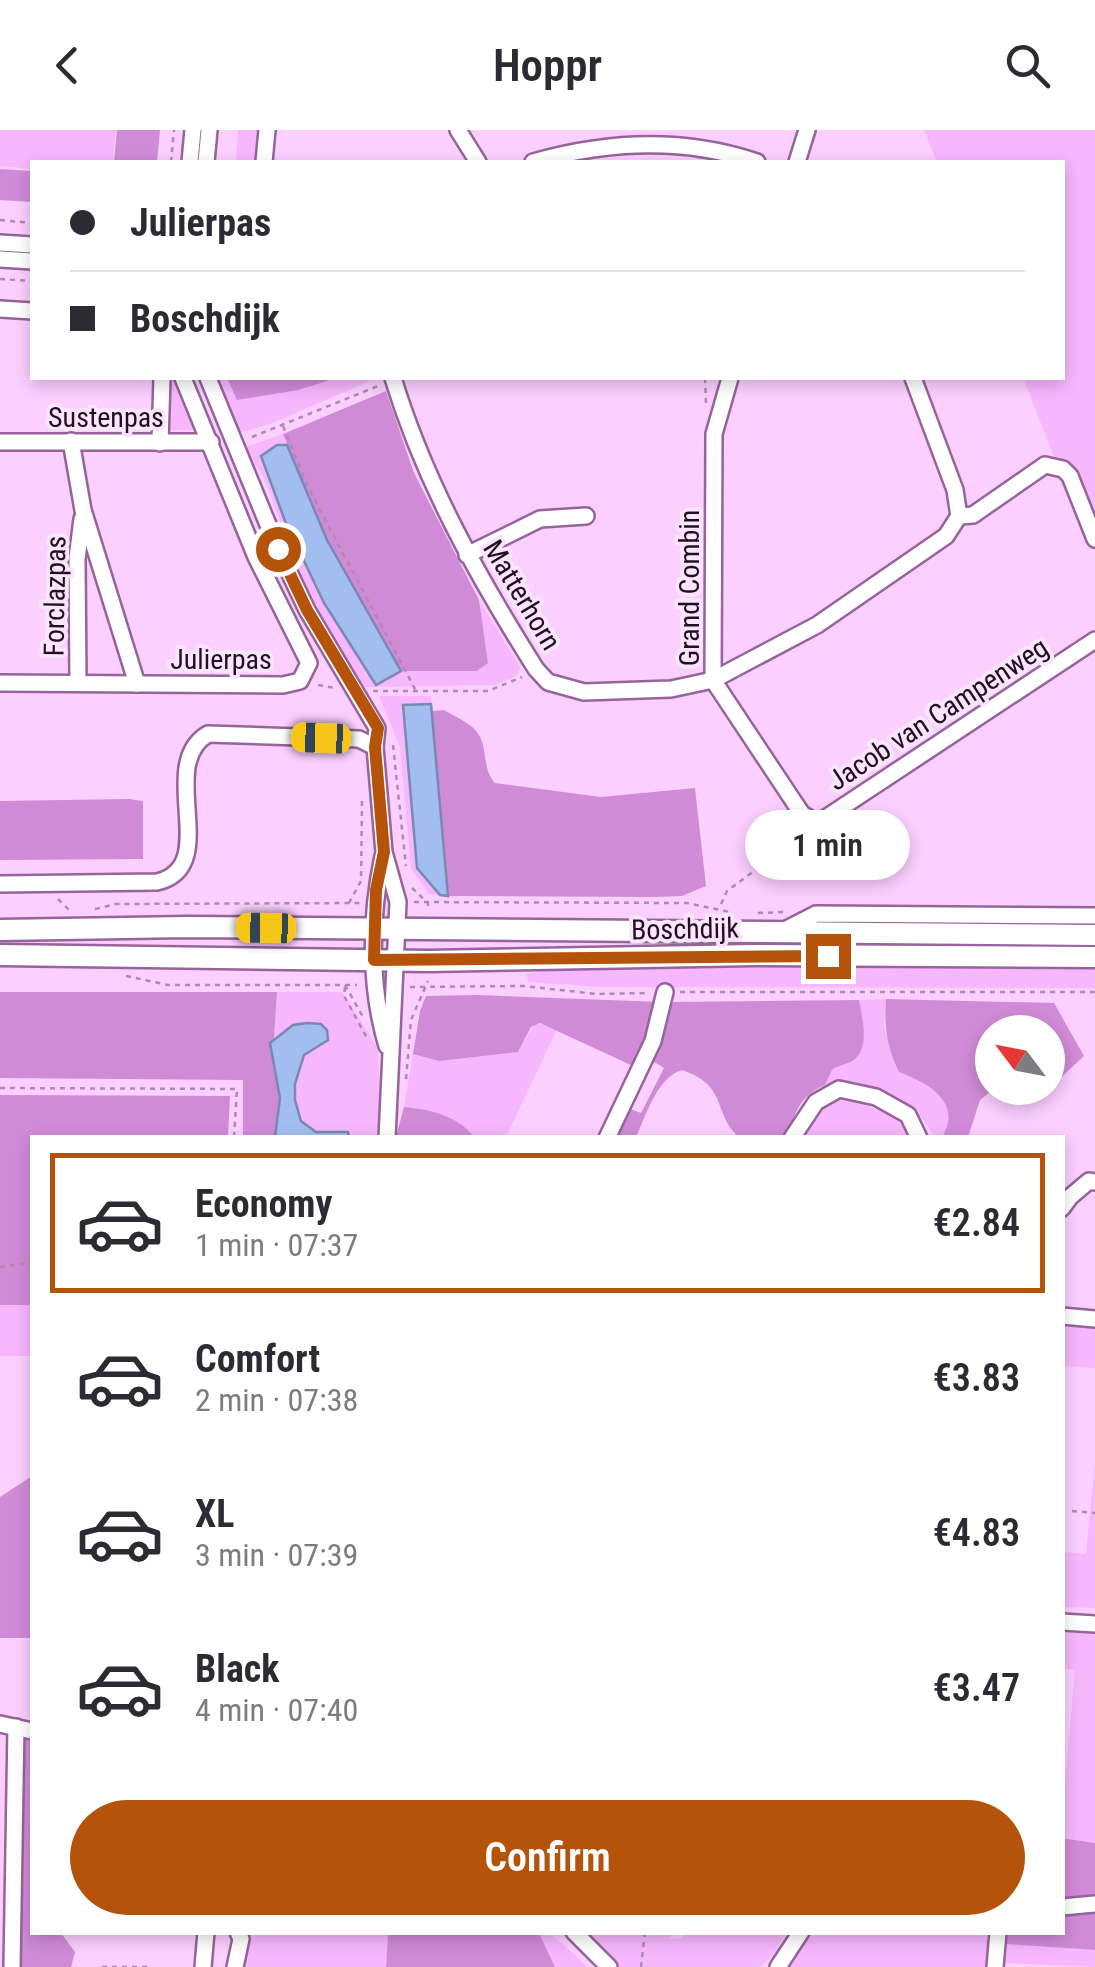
<!DOCTYPE html>
<meta charset="utf-8">
<style>
:root{--surface:#fff;--page:#f2f2f3;--text:#2b2b33;--muted:#7c7c81;--line:#e1e1e2;--accent:#b45309}
body{margin:0;font-family:"Roboto Condensed",sans-serif;background:var(--page);color:var(--text);height:100vh;display:flex;flex-direction:column;font-size:38px;white-space:nowrap}
*{box-sizing:border-box;margin:0}
p{font-size:32px;color:var(--muted)}
.icon{flex:none;width:55px;height:55px;fill:none;stroke:currentColor;stroke-width:2;stroke-linecap:round;stroke-linejoin:round}
.map{position:relative;flex:1;overflow:hidden}
.sheet{position:absolute;left:30px;top:1005px;width:1035px;height:800px;display:flex;flex-direction:column;background:var(--surface);border-radius:0px;box-shadow:0 5px 15px #0003}
.sheet>*{flex:none}
.guide{position:absolute;left:30px;top:30px;width:1035px;height:220px;border-radius:0px;box-shadow:0 5px 15px #0003;display:grid;align-content:center;height:220px;padding:0 40px;background:var(--surface)}
.needle{width:65px;rotate:302deg}
.fabs{position:absolute;left:975px;top:885px;display:grid;gap:20px}
.fabs a{display:grid;place-items:center;width:90px;height:90px;border-radius:50%;background:var(--surface);box-shadow:0 5px 15px #0003;font-size:50px}
.end{position:absolute;width:45px;height:45px;margin:-22px;border:12px solid #b45309;background:#fff;box-shadow:0 0 0 5px #fff}
.from{border-radius:50%}
.bubble{position:absolute;height:70px;border-radius:35px;background:var(--surface);box-shadow:0 5px 15px #0003;font-size:32px;font-weight:600;line-height:70px;text-align:center}
.car{position:absolute;width:30px;height:60px;margin:-30px -15px;border-radius:12px;box-shadow:0 0 8px 2px #0007;background:linear-gradient(#f5c518 24%,#345 0 40%,#f5c518 0 76%,#345 0 86%,#f5c518 0)}
.guide b{display:flex;align-items:center;gap:35px;height:95px;font-size:38px}
.guide b+b{border-top:2px solid var(--line)}
.guide i{width:25px;height:25px;background:var(--text)}
ul{padding:18px 0 0;list-style:none}
li{display:flex;align-items:center;gap:30px;height:140px;margin:0 20px 15px;padding:0 20px;border:5px solid transparent;border-radius:0px}
li div{flex:1}
li b{display:block;font-size:38px}
li em{font-style:normal;font-weight:600}
li.current{border-color:var(--accent)}
li>.icon{width:90px;height:90px;stroke-width:1.5}
.primary-button{display:flex;gap:20px;margin-top:auto;padding:20px 40px}
.primary-button a{flex:1;height:115px;border-radius:60px;background:var(--accent);color:#fff;font-size:40px;font-weight:600;line-height:115px;text-align:center}
header{display:flex;justify-content:space-between;align-items:center;height:130px;padding:0 40px;background:var(--surface);font-size:45px;font-weight:600}
.map>svg:first-child{display:block}
</style>
<header><svg class="icon" aria-label="back" viewBox="0 0 24 24"><path d="M15 5l-7 7 7 7"/></svg>Hoppr<svg class="icon" aria-label="search" viewBox="0 0 24 24"><circle cx="10" cy="10" r="6"/><path d="M15 15l6 6"/></svg></header>
<div class="map">
<svg width="1095" height="1837" viewBox="0 0 1095 1837">
<rect width="100%" height="100%" fill="#fbcfff"/>
<g fill="#f6b7fd">
<path d="M0,0H116L113,32H32V39L0,36Z"/>
<path d="M238,0H261L258,32H236Z"/>
<path d="M924,0H1095V395L1064,332L1055,329L1023,248H1062V32H937Z"/>
<path d="M168,248H176L197,300H168Z"/>
<path d="M214,248H227L238,270C282,262 325,248 369,248L370,251L270,294L238,303Z"/>
<path d="M283,304L287,315H277L261,326L285,391L324,473L376,555L401,541H477L488,533L479,470L520,537L518,545L495,555L362,557L313,478L284,417L280,391L264,348L245,317Z"/>
<path d="M379,566H431V574L404,575L417,738L440,765L429,764L411,738L400,617Z"/>
<path d="M731,834L1095,835V858L602,857L528,852L527,844L556,838Z"/>
<path d="M277,862H342L378,918L381,1007H349L348,1002C332,999 315,1007 302,992C285,972 295,923 320,915L274,909Z"/>
<path d="M886,869L884,897L899,942C928,953 963,972 942,1007H934C918,970 864,944 825,955L832,940L854,931L863,893L859,870Z"/>
<path d="M536,893L557,899L506,1007H474L465,997L404,977L413,924L439,931L518,922Z"/>
<path d="M838,970C870,974 893,982 913,1007L799,1008L823,973Z"/>
<rect x="0" y="1175" width="32" height="51"/>
<path d="M1062,1192L1095,1195V1238L1063,1236Z"/>
<path d="M1095,1334V1478L1063,1477V1422L1086,1424Z"/>
<path d="M1063,1497L1095,1498V1713L1063,1708V1674L1075,1540L1063,1539Z"/>
<path d="M245,1803H388L386,1837H243Z"/>
<path d="M539,1803H550L588,1837H555Z"/>
<path d="M582,1803H673L669,1809L682,1808L686,1803H786L772,1827L759,1837H620L607,1829Z"/>
<path d="M807,1803H988L985,1837H784Z"/>
<path d="M1006,1814L1095,1820V1837L1005,1833Z"/>
</g>
<g fill="#d08bd7">
<path d="M117,0H160L157,32H114Z"/>
<path d="M0,39L32,41V72L0,70Z"/>
<path d="M227,248H337L298,260L237,270Z"/>
<path d="M386,261L414,343L479,470L488,533L477,541H401L327,410L283,304Z"/>
<path d="M444,580C455,587 472,593 479,605C488,620 482,639 495,653L601,667L695,658L706,756L682,766L655,767L448,766L432,581Z"/>
<path d="M129,669L143,671V729L0,730V671Z"/>
<path d="M0,862H277L274,909L270,913L280,968L275,1007H243V950L0,948Z"/>
<path d="M476,865L660,872L633,936L540,893L531,897L518,922L439,931L413,924L420,881L426,866Z"/>
<path d="M886,869L1054,873L1084,926L1040,967L1031,958H1048V902H992V958H995L980,970L968,1007H942C963,972 928,953 899,942C887,917 884,897 886,869Z"/>
<path d="M859,870C862,886 870,916 855,929C850,934 839,935 832,940L825,955C788,970 798,1001 779,1007C768,1011 751,1007 739,1007C712,983 729,956 682,940C657,947 646,986 636,1007L612,1008L628,978L641,983L664,938L651,930L673,872Z"/>
<path d="M0,965L230,966L228,1007L32,1008V1175H0Z"/>
<path d="M404,977C431,980 457,985 474,1007H396Z"/>
<path d="M32,1346V1508H0V1367Z"/>
<path d="M22,1605L32,1608V1802L61,1803L75,1822L71,1837H17Z"/>
<path d="M1062,1708L1095,1713V1767L1063,1770Z"/>
<path d="M1095,1783V1820L1006,1814L1007,1803L1062,1802L1063,1785Z"/>
<path d="M388,1803H539L555,1837H386Z"/>
</g>
<g fill="#a2bdf0" stroke="#7b88b2" stroke-width="2.5">
<path d="M277,315H287L327,410L401,541L376,555L324,473L285,391L261,326Z"/>
<path d="M431,574L448,766L440,765L417,738L403,575Z"/>
<path d="M307,893L321,894L327,900L328,910L304,925L295,954V970L301,991L316,1002H348L349,1007H275L280,968L270,913L293,895Z"/>
</g>
<g fill="none" stroke-linecap="round" stroke-linejoin="round">
<defs>
<g id="minor">
<path d="M458,0L478,32"/>
<path d="M190,32L193,0"/>
<path d="M206,32L209,0"/>
<path d="M264,32L267,0"/>
<path d="M533,32C607,11 683,7 757,32"/>
<path d="M797,32L807,0"/>
<path d="M0,113L32,115"/>
<path d="M0,129L32,131"/>
<path d="M0,179L32,181"/>
<path d="M208,248L278,419L307,480L377,598L375,617L384,722L398,772L387,1008"/>
<path d="M393,248C425,353 478,447 536,539L548,552L584,562L671,559L713,550L817,495L946,406L959,386L955,360L913,248"/>
<path d="M730,248L714,304L713,550L802,684L818,693L1095,510"/>
<path d="M71,311L83,380L137,554"/>
<path d="M0,312H211"/>
<path d="M160,313L162,248"/>
<path d="M959,386L973,385L1045,335L1063,339L1070,346L1095,409"/>
<path d="M467,425L540,389L586,386"/>
<path d="M0,553L283,555L300,551L309,533L256,427L183,248"/>
<path d="M78,553L77,429L82,389"/>
<path d="M383,726C370,787 369,856 387,916"/>
<path d="M0,754L157,752C223,737 155,635 208,604L359,609L375,617"/>
<path d="M783,801L816,784L1095,786"/>
<path d="M607,1008L653,911L665,862"/>
<path d="M792,1008L816,972L839,959L876,967L908,985L919,1008"/>
<path d="M1062,1078L1070,1067L1089,1051L1095,1052"/>
<path d="M1062,1186L1095,1189"/>
<path d="M1062,1492L1095,1494"/>
<path d="M0,1594L32,1601"/>
<path d="M1062,1777L1095,1774"/>
<path d="M574,1802L609,1837"/>
<path d="M12,1837L16,1597"/>
<path d="M203,1837L206,1802"/>
<path d="M235,1837L241,1809L238,1802"/>
<path d="M778,1837L801,1802"/>
<path d="M995,1837L998,1802"/>
</g>
<g id="major">
<path d="M0,800L187,797L1095,805"/>
<path d="M0,825L428,831L755,825L1095,827"/>
</g>
</defs>
<use href="#minor" stroke="#95649a" stroke-width="20"/>
<use href="#major" stroke="#95649a" stroke-width="25"/>
<g stroke="#ad8ab0" stroke-width="2.5" stroke-dasharray="5 5" stroke-linecap="butt">
<path d="M171,32L174,0"/>
<path d="M0,90L32,93"/>
<path d="M0,149L32,151"/>
<path d="M705,248L706,274"/>
<path d="M283,296L308,357L416,561"/>
<path d="M252,307L378,256"/>
<path d="M318,555L335,558"/>
<path d="M373,561H488L522,547"/>
<path d="M393,615L406,736"/>
<path d="M412,758L428,773V778"/>
<path d="M58,769L70,781"/>
<path d="M414,772L687,773L730,782"/>
<path d="M349,773L361,751L362,670"/>
<path d="M721,774L727,761L805,703"/>
<path d="M95,779L116,774L361,773"/>
<path d="M758,783L785,782"/>
<path d="M126,846L168,855H357"/>
<path d="M345,855L363,887"/>
<path d="M345,857L344,866L367,908"/>
<path d="M410,857L523,856L597,864L647,863"/>
<path d="M680,862H1095"/>
<path d="M406,949L411,890L428,851"/>
<path d="M0,958L237,959L234,1008"/>
<path d="M0,1137L32,1132"/>
<path d="M1072,1381L1095,1383"/>
<path d="M102,1837H152"/>
<path d="M641,1837L645,1802"/>
</g>
<use href="#minor" stroke="#fff" stroke-width="15"/>
<use href="#major" stroke="#fff" stroke-width="20"/>
</g>
<g fill="none" stroke-linecap="round" stroke-linejoin="round">
<path stroke="#b45309" stroke-width="12" d="M278,419L307,480L378,598L375,617L384,722L376,760L374,830L828,826"/>
</g>
<g text-anchor="middle" dominant-baseline="central" stroke-width="8" stroke-linejoin="round" paint-order="stroke">
<g font-size="28" fill="#210e23" stroke="#fbe5fd">
<text x="106" y="287">Sustenpas</text>
<text transform="translate(689 458) rotate(-90)">Grand Combin</text>
<text transform="translate(522 465) rotate(59)">Matterhorn</text>
<text transform="translate(55 466) rotate(-89)">Forclazpas</text>
<text x="221" y="529">Julierpas</text>
<text transform="translate(938 584) rotate(-33)">Jacob van Campenweg</text>
<text transform="translate(685 799) rotate(-1)">Boschdijk</text>
</g>
</g>
</svg>
<div class="fabs">
<a><svg class="needle" viewBox="-14 -14 28 28"><path d="M0-13l5 13h-10z" fill="#e53935"/><path d="M0 13l5-13h-10z" fill="#7c7c81"/></svg></a>
</div>
<i class="end from" style="left:278px;top:419px"></i>
<i class="end" style="left:828px;top:826px"></i>
<div class="bubble" style="left:745px;top:680px;width:165px">1 min</div>
<i class="car" style="left:321px;top:608px;rotate:272deg"></i>
<i class="car" style="left:266px;top:798px;rotate:271deg"></i>
<div class="guide">
<b><i class="from"></i>Julierpas</b>
<b><i></i>Boschdijk</b>
</div>
<section class="sheet">
<ul>
<li class="current"><svg class="icon" aria-label="car" viewBox="0 0 24 24"><path d="M5 17H2v-5l4-1 3-4h7l3 4 3 1v5h-3M9 17h6M6 11h13"/><circle cx="7" cy="17" r="2"/><circle cx="17" cy="17" r="2"/></svg><div><b>Economy</b><p>1 min · 07:37</p></div><em>€2.84</em></li>
<li><svg class="icon" aria-label="car" viewBox="0 0 24 24"><path d="M5 17H2v-5l4-1 3-4h7l3 4 3 1v5h-3M9 17h6M6 11h13"/><circle cx="7" cy="17" r="2"/><circle cx="17" cy="17" r="2"/></svg><div><b>Comfort</b><p>2 min · 07:38</p></div><em>€3.83</em></li>
<li><svg class="icon" aria-label="car" viewBox="0 0 24 24"><path d="M5 17H2v-5l4-1 3-4h7l3 4 3 1v5h-3M9 17h6M6 11h13"/><circle cx="7" cy="17" r="2"/><circle cx="17" cy="17" r="2"/></svg><div><b>XL</b><p>3 min · 07:39</p></div><em>€4.83</em></li>
<li><svg class="icon" aria-label="car" viewBox="0 0 24 24"><path d="M5 17H2v-5l4-1 3-4h7l3 4 3 1v5h-3M9 17h6M6 11h13"/><circle cx="7" cy="17" r="2"/><circle cx="17" cy="17" r="2"/></svg><div><b>Black</b><p>4 min · 07:40</p></div><em>€3.47</em></li>
</ul>
<div class="primary-button"><a>Confirm</a></div>
</section>
</div>
